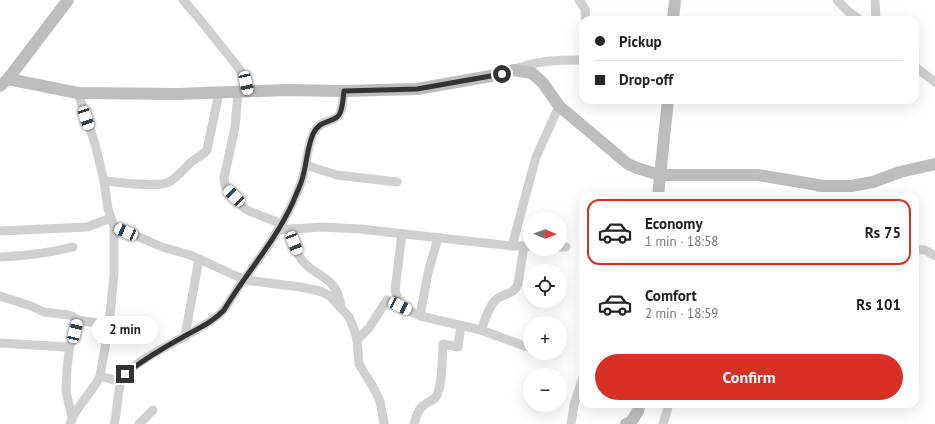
<!DOCTYPE html>
<meta charset="utf-8">
<style>
:root{--surface:#fff;--page:#f2f2f2;--text:#222;--muted:#767676;--line:#e0e0e0;--accent:#d93025}
body{margin:0;font-family:"PT Sans",sans-serif;background:var(--page);color:var(--text);height:100vh;display:flex;flex-direction:column;font-size:15px;white-space:nowrap}
*{box-sizing:border-box;margin:0}
p{font-size:13px;color:var(--muted)}
.icon{flex:none;width:22px;height:22px;fill:none;stroke:currentColor;stroke-width:2;stroke-linecap:round;stroke-linejoin:round}
.map{position:relative;flex:1;overflow:hidden}
.panel{position:absolute;left:579px;top:192px;width:340px;height:216px;display:flex;flex-direction:column;background:var(--surface);border-radius:12px;box-shadow:0 4px 16px #0002}
.panel>*{flex:none}
.guide{position:absolute;left:579px;top:16px;width:340px;height:88px;border-radius:12px;box-shadow:0 4px 16px #0002;display:grid;align-content:center;height:88px;padding:0 16px;background:var(--surface)}
.needle{width:26px;rotate:91deg}
.tools{position:absolute;left:523px;top:212px;display:grid;gap:8px}
.tools a{display:grid;place-items:center;width:44px;height:44px;border-radius:50%;background:var(--surface);box-shadow:0 4px 16px #0002;font-size:20px}
.end{position:absolute;width:18px;height:18px;margin:-9px;border:5px solid #333;background:#fff;box-shadow:0 0 0 2px #fff}
.from{border-radius:50%}
.bubble{position:absolute;height:28px;border-radius:14px;background:var(--surface);box-shadow:0 4px 16px #0002;font-size:13px;font-weight:800;line-height:28px;text-align:center}
.car{position:absolute;width:12px;height:24px;margin:-12px -6px;border-radius:5px;box-shadow:0 0 3px 1px #0007;background:linear-gradient(#fff 24%,#345 0 40%,#fff 0 76%,#345 0 86%,#fff 0)}
.guide b{display:flex;align-items:center;gap:14px;height:38px;font-size:15px}
.guide b+b{border-top:1px solid var(--line)}
.guide i{width:10px;height:10px;background:var(--text)}
ul{padding:7px 0 0;list-style:none}
li{display:flex;align-items:center;gap:12px;height:66px;margin:0 8px 6px;padding:0 8px;border:2px solid transparent;border-radius:12px}
li div{flex:1}
li b{display:block;font-size:15px}
li em{font-style:normal;font-weight:800}
li.on{border-color:var(--accent)}
li>.icon{width:36px;height:36px;stroke-width:1.5}
.button{display:flex;gap:8px;margin-top:auto;padding:8px 16px}
.button a{flex:1;height:46px;border-radius:24px;background:var(--accent);color:#fff;font-size:16px;font-weight:800;line-height:46px;text-align:center}
.map>svg:first-child{display:block}
</style>
<div class="map">
<svg width="935" height="424" viewBox="0 0 935 424">
<rect width="100%" height="100%" fill="#fff"/>
<g fill="none" stroke-linecap="round" stroke-linejoin="round">
<g stroke="#d0d0d0" stroke-width="9">
<path d="M183,0L197,16L238,67L243,76L247,91"/>
<path d="M579,0L585,9L586,20"/>
<path d="M837,0L849,12L860,20"/>
<path d="M875,0L876,20"/>
<path d="M915,67L935,82"/>
<path d="M514,70C536,60 559,60 583,60"/>
<path d="M238,92L235,127L224,178L225,185L228,190L244,208L249,211L282,224"/>
<path d="M305,165L337,175L397,182"/>
<path d="M104,181C119,182 157,188 169,182C177,178 184,169 190,163C196,158 202,156 207,150L219,93"/>
<path d="M819,196L824,186"/>
<path d="M114,226L162,247L190,255L245,280L300,287L320,291L330,296L349,317L354,329L357,340L359,364L373,387L380,401L384,424"/>
<path d="M293,229C293,238 294,246 298,254C310,278 338,273 341,307"/>
<path d="M278,230L322,227L360,229L512,246H530"/>
<path d="M0,231L87,227L111,218"/>
<path d="M402,234L395,290L400,306L420,316L481,330L530,348"/>
<path d="M512,246L536,157L559,106"/>
<path d="M560,247H566"/>
<path d="M915,249L925,250L935,256"/>
<path d="M0,257C25,256 49,253 73,247"/>
<path d="M0,296L31,306L44,312L68,315L72,316L78,320"/>
<path d="M420,316L428,273L438,238"/>
<path d="M481,330C485,321 489,304 498,298C506,293 514,294 518,284L524,246"/>
<path d="M185,336L199,259"/>
<path d="M357,340L369,328L387,300"/>
<path d="M0,343L67,347C75,342 75,329 78,320L109,325"/>
<path d="M70,345L67,368L66,392L72,417"/>
<path d="M543,353H544"/>
<path d="M100,376L121,382"/>
<path d="M70,424C76,406 92,393 100,376L109,325L114,274V226L108,209L104,181L95,144L78,93"/>
<path d="M114,424C118,410 117,395 121,381C129,359 204,332 224,310C246,273 275,242 293,202C296,194 301,185 303,176C307,162 307,148 313,134C321,118 332,124 339,115C343,109 343,98 344,91"/>
<path d="M139,424L153,410"/>
<path d="M414,424C416,417 418,409 424,405C428,402 432,401 435,398C443,389 442,356 443,344L458,347L461,326"/>
<path d="M571,424L574,405L583,377"/>
<path d="M663,424L669,404"/>
</g>
<g stroke="#bdbdbd" stroke-width="12">
<path d="M673,20L675,0"/>
<path d="M8,79L78,93L178,94L285,90L344,91L417,89L502,74L514,70L532,73L543,83L559,106L628,164L637,168L660,175H758L824,186H851L873,182L900,172L935,164"/>
<path d="M0,86L8,79L68,0"/>
<path d="M658,196L668,100"/>
<path d="M626,424L631,422L638,411L640,404"/>
</g>
</g>
<g fill="none" stroke-linecap="round" stroke-linejoin="round">
<path stroke="#333" stroke-width="5" d="M125,374C143,360 163,348 183,337C197,329 212,323 224,310C246,273 275,242 293,202C296,194 301,185 303,176C307,162 307,148 313,134C321,118 332,124 339,115C343,109 343,98 344,91L417,89L502,74"/>
</g>
</svg>
<div class="tools">
<a><svg class="needle" viewBox="-14 -14 28 28"><path d="M0-13l5 13h-10z" fill="#e53935"/><path d="M0 13l5-13h-10z" fill="#767676"/></svg></a>
<a><svg class="icon" aria-label="locate" viewBox="0 0 24 24"><circle cx="12" cy="12" r="6"/><path d="M12 2v4M12 18v4M2 12h4M18 12h4"/></svg></a>
<a>+</a>
<a>−</a>
</div>
<i class="end from" style="left:502px;top:74px"></i>
<i class="end" style="left:125px;top:374px"></i>
<div class="bubble" style="left:92px;top:316px;width:66px">2 min</div>
<i class="car" style="left:246px;top:83px;rotate:168deg"></i>
<i class="car" style="left:86px;top:118px;rotate:162deg"></i>
<i class="car" style="left:234px;top:196px;rotate:315deg"></i>
<i class="car" style="left:126px;top:232px;rotate:293deg"></i>
<i class="car" style="left:294px;top:243px;rotate:159deg"></i>
<i class="car" style="left:400px;top:306px;rotate:116deg"></i>
<i class="car" style="left:75px;top:331px;rotate:14deg"></i>
<div class="guide">
<b><i class="from"></i>Pickup</b>
<b><i></i>Drop-off</b>
</div>
<section class="panel">
<ul>
<li class="on"><svg class="icon" aria-label="car" viewBox="0 0 24 24"><path d="M5 17H2v-5l4-1 3-4h7l3 4 3 1v5h-3M9 17h6M6 11h13"/><circle cx="7" cy="17" r="2"/><circle cx="17" cy="17" r="2"/></svg><div><b>Economy</b><p>1 min · 18:58</p></div><em>Rs 75</em></li>
<li><svg class="icon" aria-label="car" viewBox="0 0 24 24"><path d="M5 17H2v-5l4-1 3-4h7l3 4 3 1v5h-3M9 17h6M6 11h13"/><circle cx="7" cy="17" r="2"/><circle cx="17" cy="17" r="2"/></svg><div><b>Comfort</b><p>2 min · 18:59</p></div><em>Rs 101</em></li>
</ul>
<div class="button"><a>Confirm</a></div>
</section>
</div>
